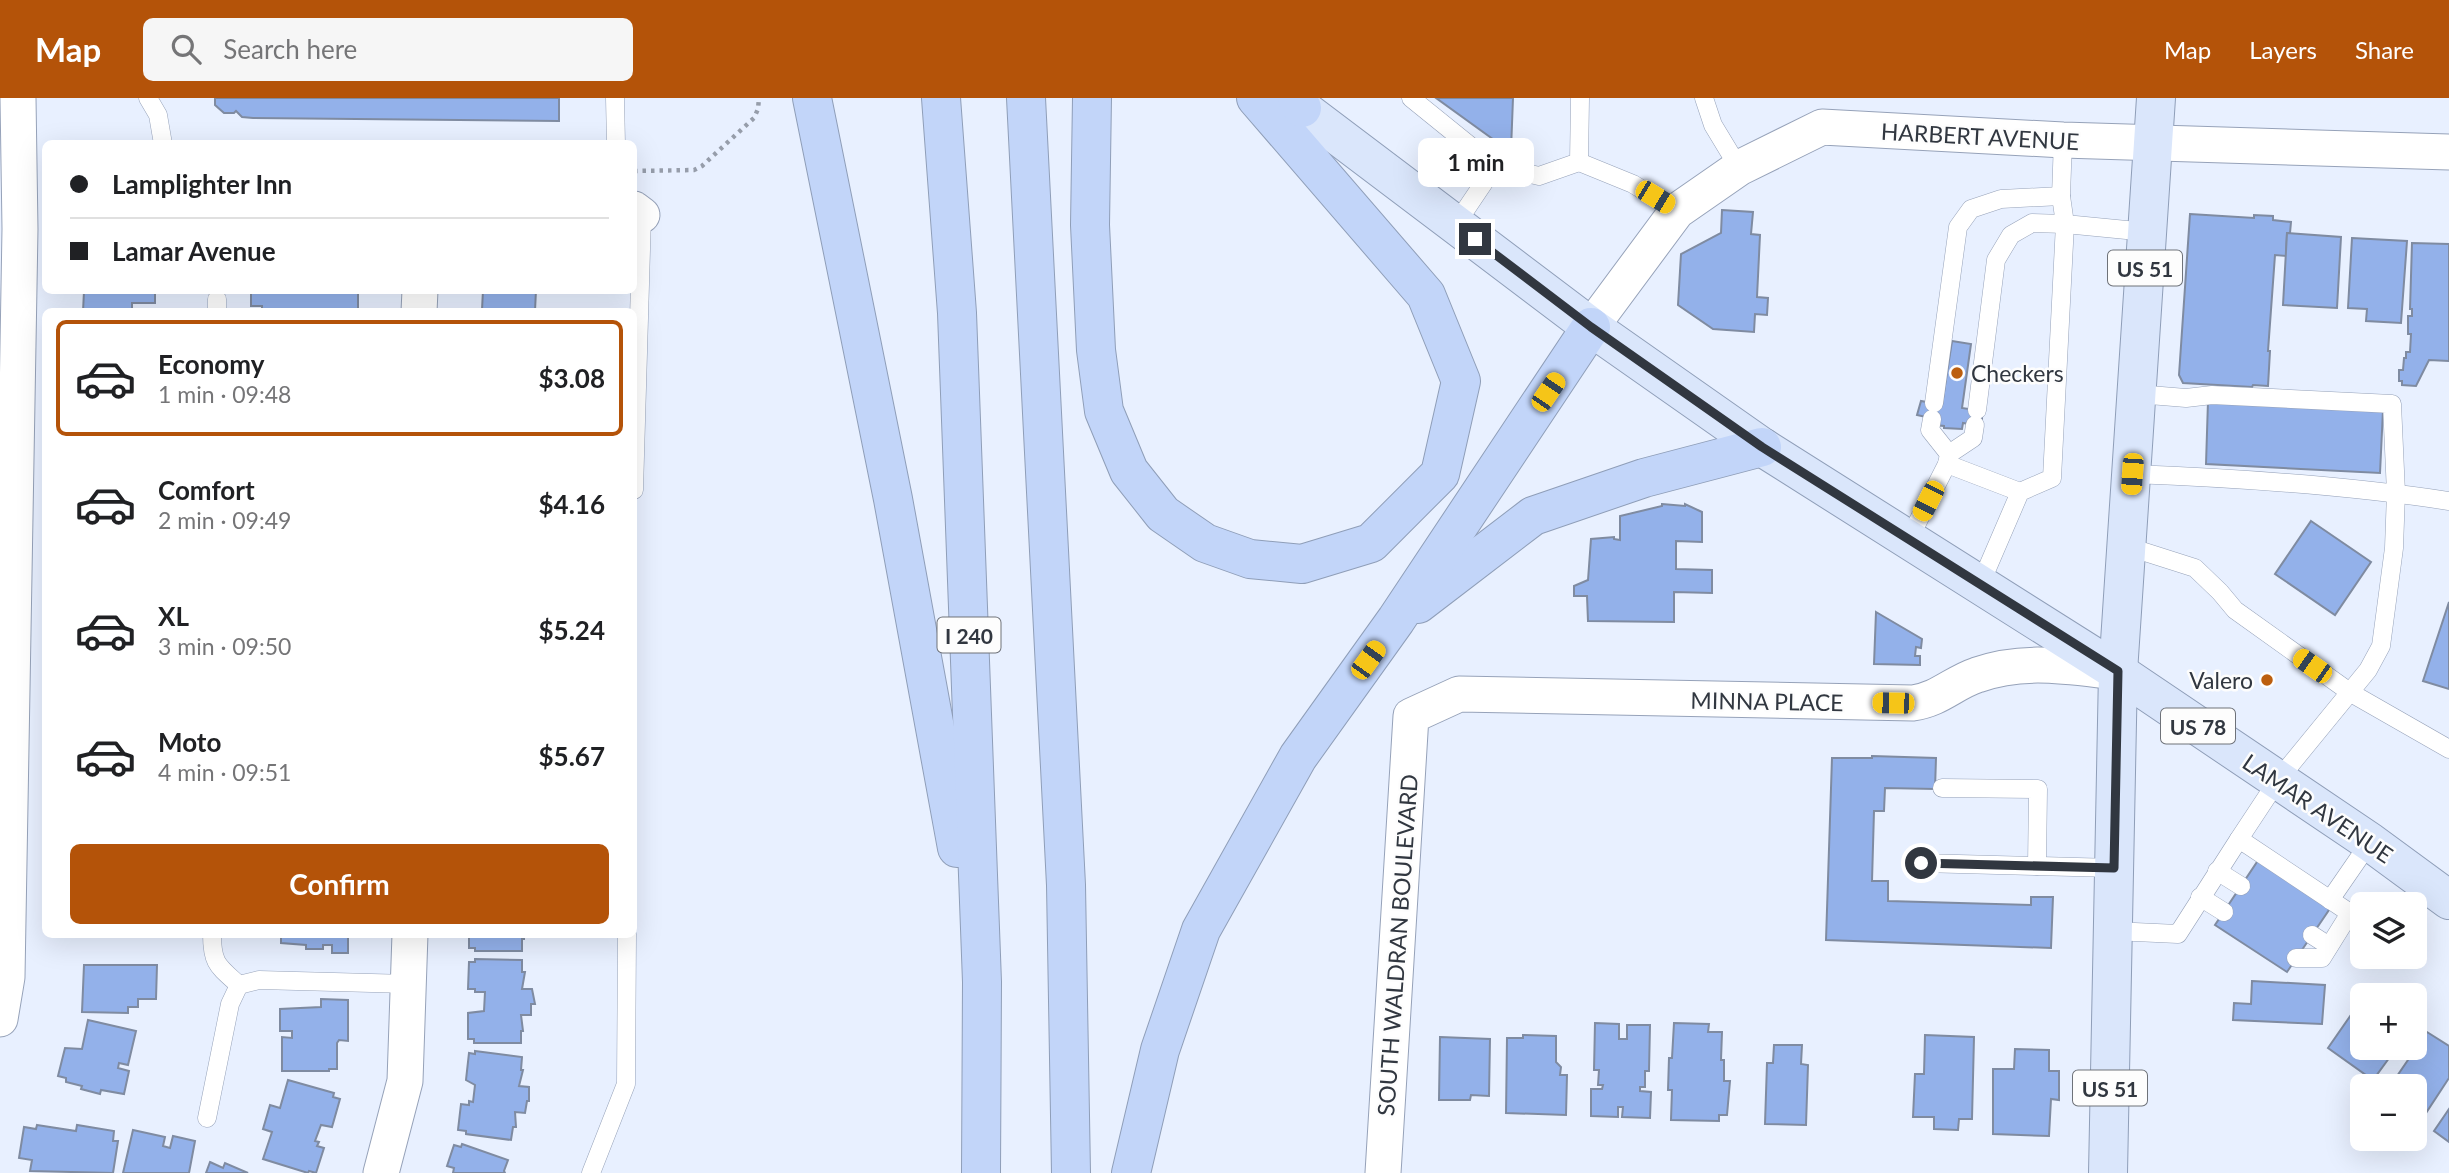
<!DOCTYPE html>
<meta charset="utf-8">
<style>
:root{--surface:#fff;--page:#f6f6f6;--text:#202124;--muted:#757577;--line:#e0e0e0;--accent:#b45309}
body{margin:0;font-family:Lato,sans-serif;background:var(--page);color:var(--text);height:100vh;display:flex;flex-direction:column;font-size:26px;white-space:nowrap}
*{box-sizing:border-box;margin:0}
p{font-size:23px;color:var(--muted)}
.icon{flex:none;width:38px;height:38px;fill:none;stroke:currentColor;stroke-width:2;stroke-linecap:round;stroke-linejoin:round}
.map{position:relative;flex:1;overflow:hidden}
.panel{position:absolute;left:42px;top:210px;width:595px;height:630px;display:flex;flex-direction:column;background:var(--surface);border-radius:10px;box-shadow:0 7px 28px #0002}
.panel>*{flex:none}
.banner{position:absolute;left:42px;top:42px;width:595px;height:154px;border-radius:10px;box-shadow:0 7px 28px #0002;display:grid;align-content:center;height:154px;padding:0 28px;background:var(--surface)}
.controls{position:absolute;left:2350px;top:794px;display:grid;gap:14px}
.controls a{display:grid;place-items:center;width:77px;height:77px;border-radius:10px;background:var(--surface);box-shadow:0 7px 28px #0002;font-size:35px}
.end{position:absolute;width:32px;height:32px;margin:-16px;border:9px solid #313740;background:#fff;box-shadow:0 0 0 4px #fff}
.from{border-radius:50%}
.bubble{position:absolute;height:49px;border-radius:10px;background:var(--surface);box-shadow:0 7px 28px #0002;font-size:23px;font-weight:700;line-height:49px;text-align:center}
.car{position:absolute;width:21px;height:42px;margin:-21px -10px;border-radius:9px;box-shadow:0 0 5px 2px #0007;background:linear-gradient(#f5c518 24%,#345 0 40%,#f5c518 0 76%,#345 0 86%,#f5c518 0)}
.banner b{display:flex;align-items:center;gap:24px;height:66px;font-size:26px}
.banner b+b{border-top:2px solid var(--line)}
.banner i{width:18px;height:18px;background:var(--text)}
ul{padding:12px 0 0;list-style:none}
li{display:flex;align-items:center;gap:21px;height:116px;margin:0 14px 10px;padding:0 14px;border:4px solid transparent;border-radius:10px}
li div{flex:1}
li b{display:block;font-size:26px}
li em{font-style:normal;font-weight:700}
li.selected{border-color:var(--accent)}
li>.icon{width:63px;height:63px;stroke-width:1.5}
.action{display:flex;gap:14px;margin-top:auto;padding:14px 28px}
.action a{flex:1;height:80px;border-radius:10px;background:var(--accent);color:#fff;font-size:28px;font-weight:700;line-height:80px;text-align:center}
header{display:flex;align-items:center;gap:42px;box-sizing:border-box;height:98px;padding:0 35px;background:var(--accent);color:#fff}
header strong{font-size:33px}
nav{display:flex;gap:38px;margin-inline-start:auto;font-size:24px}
.search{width:490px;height:63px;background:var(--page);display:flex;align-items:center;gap:18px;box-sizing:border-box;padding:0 24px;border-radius:10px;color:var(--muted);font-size:26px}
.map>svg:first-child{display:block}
</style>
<header>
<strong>Map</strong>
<div class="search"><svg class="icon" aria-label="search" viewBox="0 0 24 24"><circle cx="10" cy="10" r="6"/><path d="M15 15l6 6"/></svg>Search here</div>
<nav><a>Map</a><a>Layers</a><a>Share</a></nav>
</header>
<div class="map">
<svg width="2449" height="1075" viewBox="0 0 2449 1075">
<rect width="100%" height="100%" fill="#e8f0ff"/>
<g fill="#93b1ea" stroke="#7f8ba1" stroke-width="2">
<path d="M215,0H559V23L253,20L242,19L236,13L234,15H224L215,7Z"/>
<path d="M1436,0H1513L1511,52H1508Z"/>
<path d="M1722,112L1753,114L1751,136L1760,137L1757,199L1768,200L1767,217L1755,216L1754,234L1713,231L1678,207L1681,156L1721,135Z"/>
<path d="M2190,116L2254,120V117L2273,118V122L2291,124L2290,135H2287L2286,158L2275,157L2268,253H2270L2268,288L2253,287L2252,289L2183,285L2179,277Z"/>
<path d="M2287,135L2341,139L2337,210L2283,207Z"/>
<path d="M2352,140L2407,143L2401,225L2366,223L2367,211L2348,210Z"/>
<path d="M2412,145L2449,146V263L2429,262L2416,288L2402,287V283H2399V272H2403L2404,260H2406V254H2410L2411,236H2408V218H2412V211H2410Z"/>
<path d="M167,192V194H155V205H132V214H83L84,193H73Z"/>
<path d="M251,192H358V214L262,212V208H251Z"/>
<path d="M483,192H536L535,213L482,212Z"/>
<path d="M1952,243L1971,246L1962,310L1982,313V326L1980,328L1963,325L1962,331L1944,330V328L1934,327L1935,321L1917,317L1921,303L1942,307Z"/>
<path d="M2208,303L2383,312L2380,375L2206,366Z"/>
<path d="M1662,406L1685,408V406L1702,414V444L1676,443V471L1712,472V495L1674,494V524L1588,523L1587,498H1574V488L1588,482L1591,441L1614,439V441L1620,442V418L1662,408Z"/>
<path d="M2311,423L2371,464L2335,517L2275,476Z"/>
<path d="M2449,504V591L2423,583Z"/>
<path d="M1876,514L1922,541L1921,550L1916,549L1915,558H1920V567L1874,566Z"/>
<path d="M1872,658L1936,660L1935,691L1885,690L1884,713H1874L1872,783H1888V803L2031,807V799H2053L2051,850L1826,842L1832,660H1872Z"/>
<path d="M2259,761L2331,809L2287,874L2215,827Z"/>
<path d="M281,836H348V855H332V847H323V851H306V847L281,845Z"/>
<path d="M469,836H524V841H522V853H475V850H469Z"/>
<path d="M475,861L522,862V874H525L522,891H532L535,906H531V917H521L523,933H521V945H474V941H468V915L484,913L485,894H475V891H468L469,864H475Z"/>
<path d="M84,867H157L156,901H138V909H128V915L82,914Z"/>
<path d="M2252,883L2325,887L2322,926L2233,922L2234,905L2251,906Z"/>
<path d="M2383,887L2399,898H2375Z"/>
<path d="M321,901L348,902V943L339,942L337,945V971H329V973H282V939L292,940V933H280V911L321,909Z"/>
<path d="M2362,901V950L2395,952L2373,982L2328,950Z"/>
<path d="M88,922L136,933L128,967L119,965L118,970L129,973L124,996L101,992L100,996L81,991L82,988L66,984V980L58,978L65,950L82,951Z"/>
<path d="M1595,925L1619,926V941H1627V927H1650L1649,973H1645V989H1640V993L1651,994L1650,1020L1622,1019L1623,1009H1618V1019L1591,1018V991H1602L1603,987H1598L1599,972H1594Z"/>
<path d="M1674,925L1709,926L1708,934H1722L1721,962H1724V983H1730L1727,1017H1719V1023L1671,1022L1672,992H1668L1669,960H1672Z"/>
<path d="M2427,934L2449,948V980L2424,1018L2415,1012V989L2391,987Z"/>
<path d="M1523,937L1556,938V964L1561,969L1560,977H1567L1566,1017L1506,1015L1507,940H1523Z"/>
<path d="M1925,937L1974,939L1972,1021H1959L1958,1032L1934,1031V1019H1913L1915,976H1924Z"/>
<path d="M1440,939L1490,941L1489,998L1471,997L1470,1002H1439Z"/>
<path d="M1774,947H1802L1801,966L1808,967L1806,1027L1765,1026L1767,965H1773Z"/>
<path d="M2015,951L2049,952V973H2059V1002L2051,1001L2049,1038L1993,1036V971H2014Z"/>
<path d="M475,953L522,959L521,972H523L519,988L529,989V1003H527L525,1015L515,1014L516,1029H513L511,1042L466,1036V1033L458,1032L461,1006L469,1007V1003L473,1004L475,987L466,982L469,955L475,956Z"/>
<path d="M288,982L334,995L333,999L340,1001L332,1029L321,1027L315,1043L319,1044L317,1048L324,1050L316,1075L309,1073L308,1075L263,1061L272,1034L263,1031L270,1007L280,1010Z"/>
<path d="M2449,1011V1044L2434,1033Z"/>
<path d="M37,1027L76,1033L77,1027L114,1033L113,1043H118L113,1075L30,1073L32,1062L19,1060L24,1029L36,1031Z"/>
<path d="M133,1032L165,1039L163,1048L170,1050L173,1038L195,1043L189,1075H123Z"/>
<path d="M462,1046L508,1062L504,1073L505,1075H453L454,1070L447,1068L454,1047L461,1049Z"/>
<path d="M210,1064L223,1070L225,1065L248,1075H206Z"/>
</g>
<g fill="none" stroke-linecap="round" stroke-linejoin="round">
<defs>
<g id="lane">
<path d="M148,0L158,17L163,46"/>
<path d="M615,0L616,46"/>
<path d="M1411,0L1495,68"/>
<path d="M1704,0L1713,27L1739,70"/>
<path d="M2063,42L2061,98L2065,126L2147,134"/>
<path d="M1579,64L1633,86L1677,113"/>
<path d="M1456,126L1495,68L1539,78L1579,64L1580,0"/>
<path d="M217,214V201"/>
<path d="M2137,296L2186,300L2212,297L2392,306L2396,395L2394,450L2381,548L2368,572L2278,682L2239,741"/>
<path d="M1934,305L1958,129L1971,111L2001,101L2061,98"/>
<path d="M1977,312L1996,162L2011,137L2032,125L2065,126L2052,380L2020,394L1980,487"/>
<path d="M1949,356L1973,340L1975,327"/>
<path d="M1947,366L2020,394"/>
<path d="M2132,376C2237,380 2344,387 2449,403"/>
<path d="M634,392L642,117"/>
<path d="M1909,441L1947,366L1949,356L1930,332L1932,321"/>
<path d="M2126,448L2195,470L2220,494L2235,512L2351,595L2449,651"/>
<path d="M1942,690L2038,691L2037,768"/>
<path d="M1921,765L2114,770"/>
<path d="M2217,773L2241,788"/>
<path d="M2200,799L2224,814"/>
<path d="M2330,802L2370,744"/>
<path d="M2113,833L2178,836L2239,741L2350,815L2322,860H2296"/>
<path d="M212,836C212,866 218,868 239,887"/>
<path d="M2312,837L2329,848"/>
<path d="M207,1020L230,906L239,887L259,882L409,886"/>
<path d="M591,1075L626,986L627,836"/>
</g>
<g id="street">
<path d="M634,111L642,117"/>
<path d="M419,214L420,192"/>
<path d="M1591,229L1677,113L1739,70L1822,29L2063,42L2449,54"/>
<path d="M0,921L7,879L20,131L18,0"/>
<path d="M381,1075L405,983L410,836"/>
<path d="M1383,1075L1411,618L1459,596L1913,605C1940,601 1953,585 1977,577C2024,560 2070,569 2118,574"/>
</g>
<g id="primary">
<path d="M1288,0L1591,229L1762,349L2118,574L2370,744L2449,802"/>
<path d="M2108,1075L2118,574L2156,0"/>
</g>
<g id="highway">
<path d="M812,0L893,401L957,750"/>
<path d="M941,0L957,215L982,884L981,1075"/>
<path d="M1026,0L1066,787L1071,1075"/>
<path d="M1092,0L1090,127L1096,252L1104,313L1129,373L1163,416L1205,445L1250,461L1302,466L1371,445L1440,376L1461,283L1426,197L1256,0"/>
<path d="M1297,0L1302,10"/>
<path d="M1418,506L1533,418L1644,380L1762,349"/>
<path d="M1131,1075L1160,952L1201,832L1298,659L1396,522L1591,229"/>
</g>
</defs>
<use href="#lane" stroke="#96a2b9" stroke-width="19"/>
<use href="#street" stroke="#96a2b9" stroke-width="37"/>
<use href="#primary" stroke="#8f9eb8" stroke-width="40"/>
<use href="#highway" stroke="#8f9eb8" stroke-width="40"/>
<path stroke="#969daa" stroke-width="4.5" stroke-dasharray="3.5 5" stroke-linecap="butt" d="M634,73L694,72L702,68L754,20L758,11L759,0"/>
<use href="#lane" stroke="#fff" stroke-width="18"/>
<use href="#street" stroke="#fff" stroke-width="35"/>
<use href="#primary" stroke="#dae6fb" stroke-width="38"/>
<use href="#highway" stroke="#c2d5f9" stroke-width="38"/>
</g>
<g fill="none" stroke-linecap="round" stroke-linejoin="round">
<path stroke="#313740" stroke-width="9" d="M1475,141L1591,229L1762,349L2118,573L2114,770L1921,765"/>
</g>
<g fill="#bc5e0e" stroke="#fdfdfd" stroke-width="2.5">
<circle cx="1957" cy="275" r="7"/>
<circle cx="2267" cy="582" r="7"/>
</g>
<g text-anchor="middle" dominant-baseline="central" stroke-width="5" stroke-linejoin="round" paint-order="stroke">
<g fill="#fdfdfd" stroke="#6e7279" stroke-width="2">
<rect x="2108" y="152.5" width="74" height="35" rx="5"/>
<rect x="937.5" y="519.5" width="63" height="35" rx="5"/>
<rect x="2161" y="610.5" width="74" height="35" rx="5"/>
<rect x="2073" y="972.5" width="74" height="35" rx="5"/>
</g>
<g font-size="21" font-weight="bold" fill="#313740">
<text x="2145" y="170">US 51</text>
<text x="969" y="537">I 240</text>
<text x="2198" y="628">US 78</text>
<text x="2110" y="990">US 51</text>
</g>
<g font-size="23" fill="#313740" stroke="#fdfdfd">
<text transform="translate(1980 38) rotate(3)">HARBERT AVENUE</text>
<text transform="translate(1767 603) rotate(1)">MINNA PLACE</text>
<text transform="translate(2318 710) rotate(34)">LAMAR AVENUE</text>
<text transform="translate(1397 847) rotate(-86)">SOUTH WALDRAN BOULEVARD</text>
</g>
<g font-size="23" fill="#313740" stroke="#fdfdfd" text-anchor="start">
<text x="1971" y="275">Checkers</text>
<text x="2253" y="582" text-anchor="end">Valero</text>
</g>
</g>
</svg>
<div class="controls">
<a><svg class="icon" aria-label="layers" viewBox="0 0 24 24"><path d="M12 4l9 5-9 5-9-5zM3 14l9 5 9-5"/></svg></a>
<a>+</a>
<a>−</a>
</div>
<i class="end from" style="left:1921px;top:765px"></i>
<i class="end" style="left:1475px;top:141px"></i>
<div class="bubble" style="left:1418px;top:40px;width:116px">1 min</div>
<i class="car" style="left:1655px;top:99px;rotate:121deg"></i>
<i class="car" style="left:1548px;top:294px;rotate:34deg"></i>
<i class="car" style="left:2132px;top:376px;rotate:184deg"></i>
<i class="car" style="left:1928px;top:403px;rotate:207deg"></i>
<i class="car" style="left:1368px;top:562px;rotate:36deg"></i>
<i class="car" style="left:2312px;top:568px;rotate:305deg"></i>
<i class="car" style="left:1893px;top:605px;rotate:271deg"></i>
<div class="banner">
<b><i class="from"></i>Lamplighter Inn</b>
<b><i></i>Lamar Avenue</b>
</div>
<section class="panel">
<ul>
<li class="selected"><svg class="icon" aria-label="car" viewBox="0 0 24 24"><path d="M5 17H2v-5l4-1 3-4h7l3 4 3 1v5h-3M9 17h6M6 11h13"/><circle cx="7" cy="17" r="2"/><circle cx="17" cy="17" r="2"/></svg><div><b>Economy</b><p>1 min · 09:48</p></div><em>$3.08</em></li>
<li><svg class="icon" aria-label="car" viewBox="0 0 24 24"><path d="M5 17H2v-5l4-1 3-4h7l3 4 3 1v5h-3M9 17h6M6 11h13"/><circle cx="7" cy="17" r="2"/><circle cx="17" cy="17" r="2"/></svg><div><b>Comfort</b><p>2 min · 09:49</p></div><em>$4.16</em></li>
<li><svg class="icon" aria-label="car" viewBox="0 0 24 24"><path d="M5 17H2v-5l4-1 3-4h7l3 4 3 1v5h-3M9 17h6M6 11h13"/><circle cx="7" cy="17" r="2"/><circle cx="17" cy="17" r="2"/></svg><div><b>XL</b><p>3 min · 09:50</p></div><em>$5.24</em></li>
<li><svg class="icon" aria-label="car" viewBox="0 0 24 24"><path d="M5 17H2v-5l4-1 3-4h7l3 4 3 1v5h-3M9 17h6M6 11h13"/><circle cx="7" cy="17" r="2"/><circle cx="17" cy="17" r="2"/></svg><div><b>Moto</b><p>4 min · 09:51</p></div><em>$5.67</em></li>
</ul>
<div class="action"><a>Confirm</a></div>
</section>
</div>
